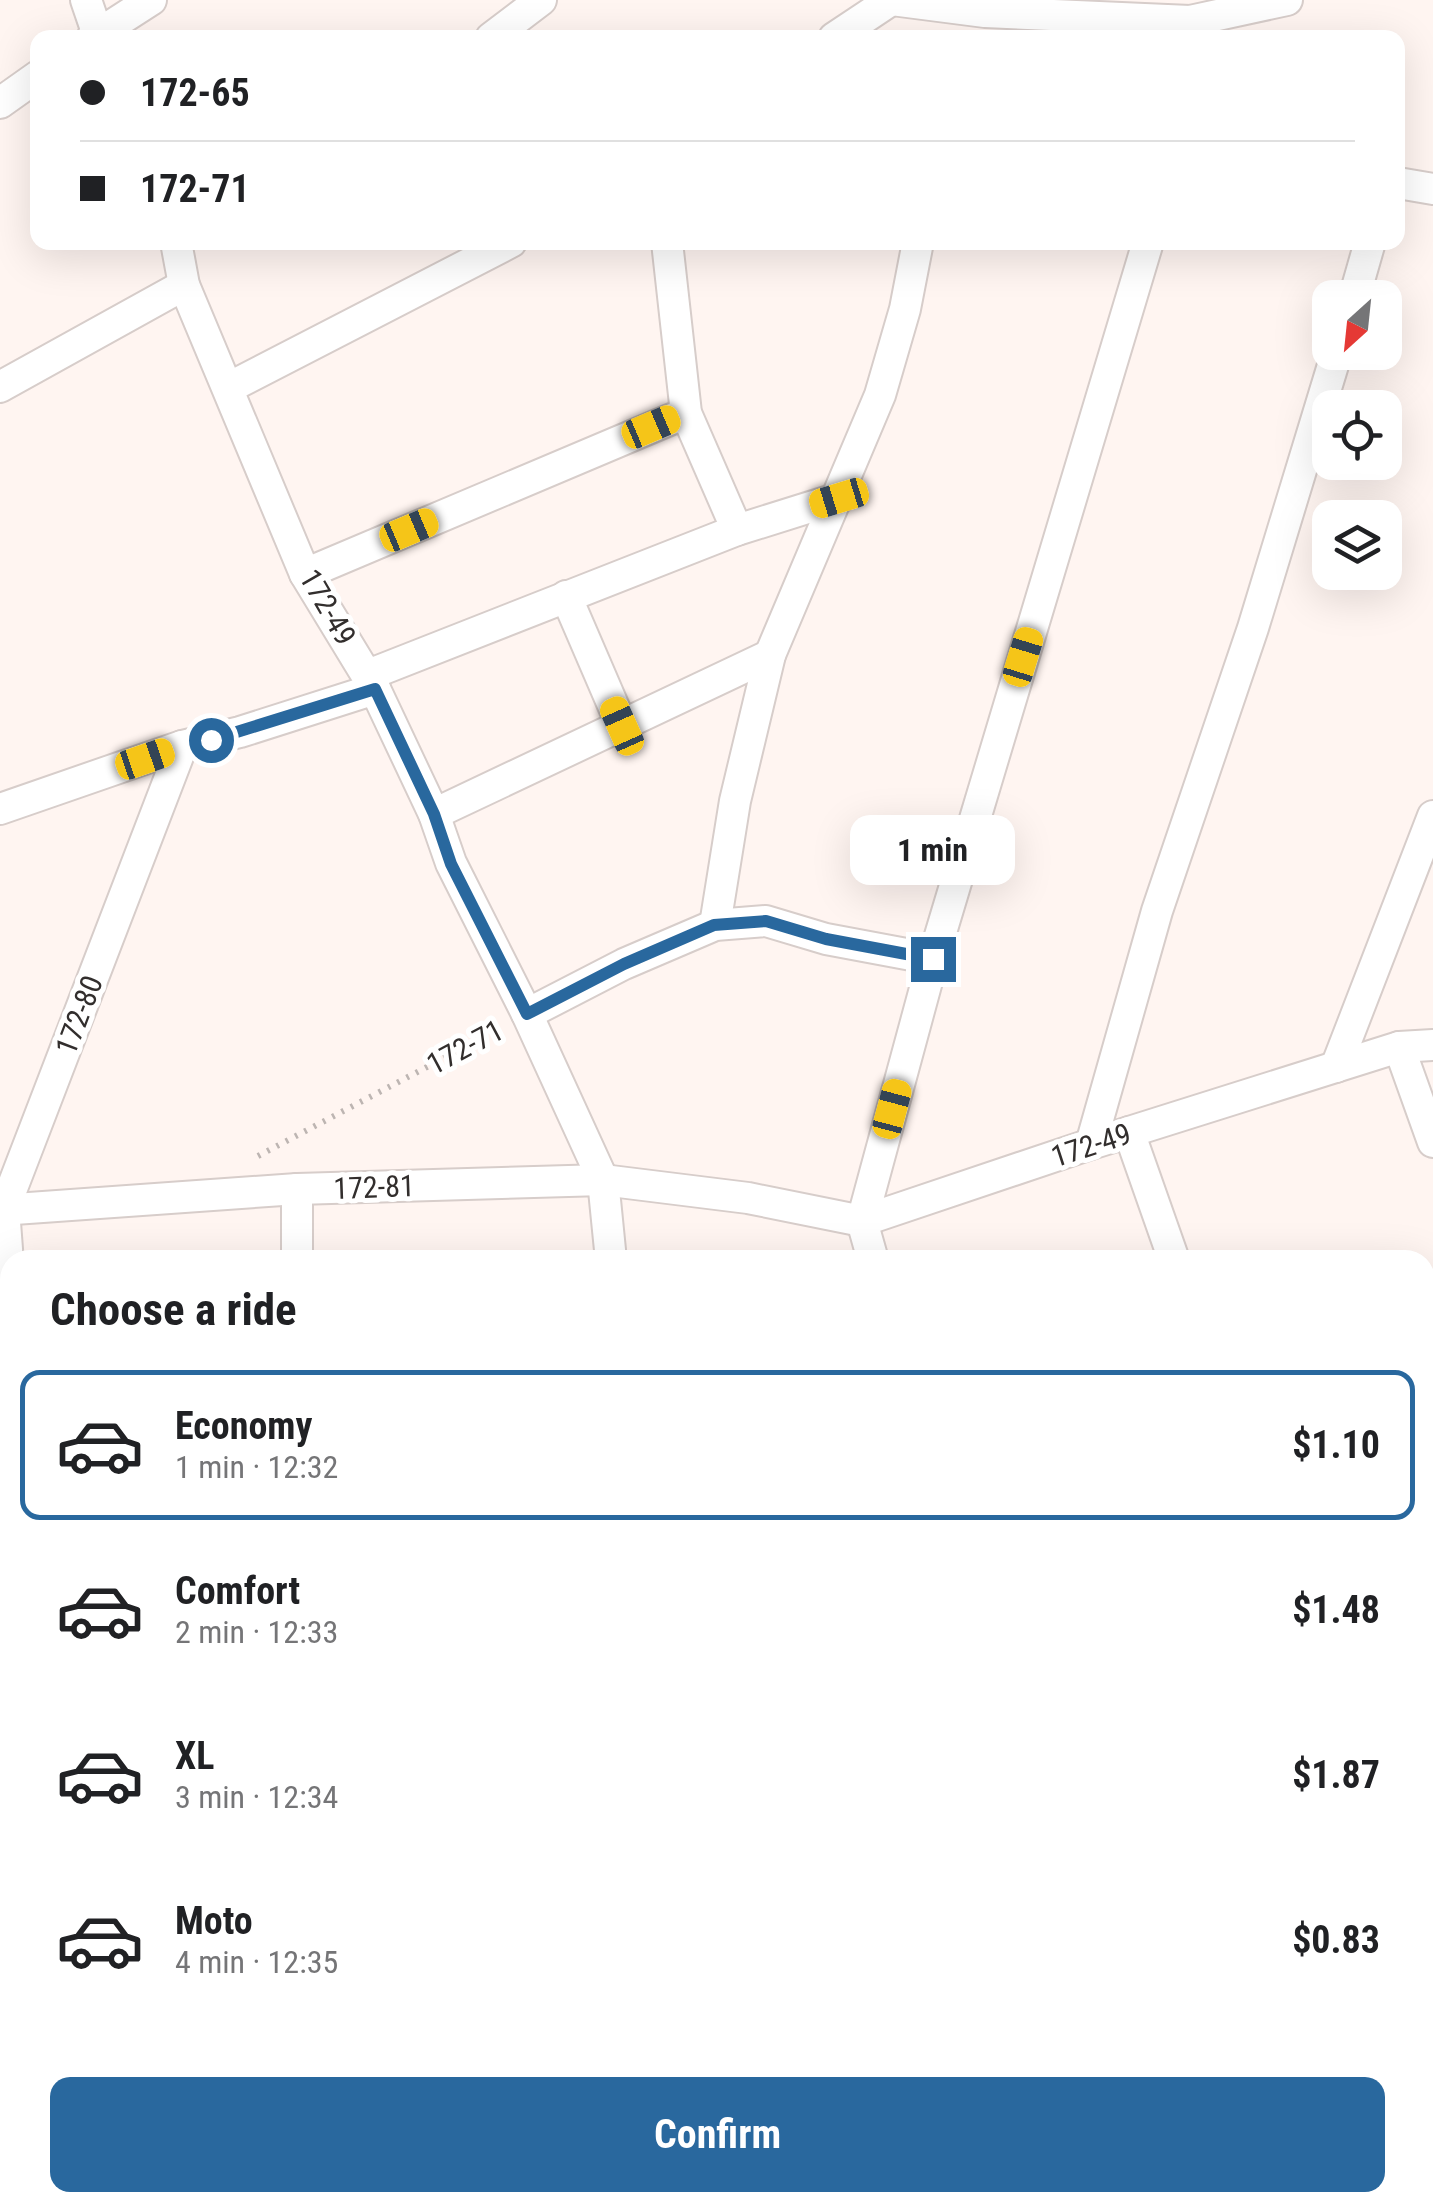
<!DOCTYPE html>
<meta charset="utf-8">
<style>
:root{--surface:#fff;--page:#f2f2f2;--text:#202124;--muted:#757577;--line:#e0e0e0;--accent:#29689e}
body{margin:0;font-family:"Roboto Condensed",sans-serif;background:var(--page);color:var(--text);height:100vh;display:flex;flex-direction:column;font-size:38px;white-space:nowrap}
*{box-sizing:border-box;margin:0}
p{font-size:32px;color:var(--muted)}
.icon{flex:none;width:55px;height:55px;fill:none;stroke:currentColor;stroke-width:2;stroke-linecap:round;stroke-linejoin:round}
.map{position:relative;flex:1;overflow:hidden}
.drawer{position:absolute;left:0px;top:1250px;width:1435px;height:962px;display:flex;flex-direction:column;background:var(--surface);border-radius:30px 30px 0 0;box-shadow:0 10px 40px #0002}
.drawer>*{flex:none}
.guide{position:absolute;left:30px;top:30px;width:1375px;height:220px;border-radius:20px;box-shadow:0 10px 40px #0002;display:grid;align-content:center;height:220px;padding:0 50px;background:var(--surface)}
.needle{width:65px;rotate:207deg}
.fabs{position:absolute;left:1312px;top:280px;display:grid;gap:20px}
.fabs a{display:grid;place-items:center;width:90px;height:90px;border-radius:20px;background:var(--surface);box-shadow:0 10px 40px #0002;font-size:50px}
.end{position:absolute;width:45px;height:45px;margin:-22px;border:12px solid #29689e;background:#fff;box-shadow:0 0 0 5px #fff}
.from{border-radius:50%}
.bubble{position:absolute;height:70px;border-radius:20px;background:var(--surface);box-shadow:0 10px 40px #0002;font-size:32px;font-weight:700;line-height:70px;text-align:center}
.car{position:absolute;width:30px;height:60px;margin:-30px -15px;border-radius:12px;box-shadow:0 0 8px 2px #0007;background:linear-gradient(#f5c518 24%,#345 0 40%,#f5c518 0 76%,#345 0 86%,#f5c518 0)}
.guide b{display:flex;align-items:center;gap:35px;height:95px;font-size:38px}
.guide b+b{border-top:2px solid var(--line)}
.guide i{width:25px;height:25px;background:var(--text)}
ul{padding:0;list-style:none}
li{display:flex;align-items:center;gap:30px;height:150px;margin:0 20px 15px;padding:0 30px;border:5px solid transparent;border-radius:20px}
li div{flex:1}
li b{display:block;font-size:38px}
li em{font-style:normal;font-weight:700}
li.current{border-color:var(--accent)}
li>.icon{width:90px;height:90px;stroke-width:1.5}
h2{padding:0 50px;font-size:45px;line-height:120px}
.cta{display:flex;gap:20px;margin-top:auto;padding:20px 50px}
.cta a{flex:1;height:115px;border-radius:20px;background:var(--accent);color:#fff;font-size:40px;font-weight:700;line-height:115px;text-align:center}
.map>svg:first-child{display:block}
</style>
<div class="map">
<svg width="1433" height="2212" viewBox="0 0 1433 2212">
<rect width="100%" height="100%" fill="#fff5f1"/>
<path fill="#f7cb93" stroke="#96918a" stroke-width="2.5" d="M1429,1838L1433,1850V2091L1430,2083L1425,2085V1839Z"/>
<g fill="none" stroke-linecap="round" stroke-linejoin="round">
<defs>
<g id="street">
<path d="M86,0L99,38"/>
<path d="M892,0L985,12L1190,21L1287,0"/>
<path d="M92,38L151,0"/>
<path d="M491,38L541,0"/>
<path d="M834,38L891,0"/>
<path d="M0,103L38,76"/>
<path d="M1398,183L1433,189"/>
<path d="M176,242L184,285L305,574L375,689L434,814L451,863L527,1014L603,1180L611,1260"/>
<path d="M667,242L686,413L737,530"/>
<path d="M1354,298L1370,242"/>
<path d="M0,387L184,285"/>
<path d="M228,388L511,242"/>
<path d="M305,574L686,413"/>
<path d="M566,596L622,726"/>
<path d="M368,675L737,530L839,498"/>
<path d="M0,809L182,746L240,732L375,689"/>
<path d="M434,814L770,655"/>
<path d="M715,925L735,801L770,655L880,395L905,309L918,242"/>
<path d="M527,1014L624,964L715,925L766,921L826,939L933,959"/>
<path d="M1399,1047L1433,1142"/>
<path d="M1336,1067L1433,816"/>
<path d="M1129,1132L1174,1260"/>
<path d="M1091,1144L1157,911L1253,628L1337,352"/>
<path d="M297,1189V1260"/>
<path d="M0,1210L297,1189L603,1180L748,1198L862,1221L1091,1144L1399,1047L1433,1045"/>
<path d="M873,1260L862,1221L933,959L1148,242"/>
<path d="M10,1289L4,1209L182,746"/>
<path d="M0,1546L10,1545"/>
<path d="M1425,1663L1433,1662"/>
<path d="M0,1880L10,1882"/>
<path d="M706,2202V2212"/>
<path d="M985,2202L986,2212"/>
<path d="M1268,2202L1269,2212"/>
<path d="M405,2212L411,2202"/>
</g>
</defs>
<use href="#street" stroke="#d7cdca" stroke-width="34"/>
<path stroke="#bdb5b2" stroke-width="6" stroke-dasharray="2.5 8" stroke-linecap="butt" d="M258,1156L499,1029"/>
<use href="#street" stroke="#fff" stroke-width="30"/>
</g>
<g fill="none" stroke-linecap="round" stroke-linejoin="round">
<path stroke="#29689e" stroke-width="12" d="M211,740L375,689L434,814L451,864L527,1014L624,964L714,925L766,921L826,939L933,959"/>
</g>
<g text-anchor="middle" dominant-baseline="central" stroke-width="10" stroke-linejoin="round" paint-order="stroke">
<g font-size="30" fill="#322e2d" stroke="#fff">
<text transform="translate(328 607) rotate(60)">172-49</text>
<text transform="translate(79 1015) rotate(-69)">172-80</text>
<text transform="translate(465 1047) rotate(-28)">172-71</text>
<text transform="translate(1091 1145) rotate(-18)">172-49</text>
<text transform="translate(374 1187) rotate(-2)">172-81</text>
</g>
</g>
</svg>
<div class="fabs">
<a><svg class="needle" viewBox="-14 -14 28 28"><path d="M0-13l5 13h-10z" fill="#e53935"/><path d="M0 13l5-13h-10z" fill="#757577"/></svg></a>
<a><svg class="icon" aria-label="locate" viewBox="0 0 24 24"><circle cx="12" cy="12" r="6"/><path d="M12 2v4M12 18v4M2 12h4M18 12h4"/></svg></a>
<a><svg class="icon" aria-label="layers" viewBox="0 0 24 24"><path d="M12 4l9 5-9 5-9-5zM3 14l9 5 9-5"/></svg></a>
</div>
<i class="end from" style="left:211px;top:740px"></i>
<i class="end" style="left:933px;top:959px"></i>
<div class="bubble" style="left:850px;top:815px;width:165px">1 min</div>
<i class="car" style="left:651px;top:427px;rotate:67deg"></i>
<i class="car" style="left:839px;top:498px;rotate:253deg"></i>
<i class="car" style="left:409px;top:530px;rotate:67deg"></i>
<i class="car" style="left:1023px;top:657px;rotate:17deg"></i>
<i class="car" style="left:622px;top:726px;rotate:336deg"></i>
<i class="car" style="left:145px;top:759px;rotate:71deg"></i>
<i class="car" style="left:892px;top:1109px;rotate:15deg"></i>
<div class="guide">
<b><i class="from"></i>172-65</b>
<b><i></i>172-71</b>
</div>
<section class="drawer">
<h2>Choose a ride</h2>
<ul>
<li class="current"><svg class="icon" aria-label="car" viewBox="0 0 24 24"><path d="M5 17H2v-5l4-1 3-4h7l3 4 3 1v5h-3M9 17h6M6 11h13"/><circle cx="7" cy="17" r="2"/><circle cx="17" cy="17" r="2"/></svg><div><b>Economy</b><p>1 min · 12:32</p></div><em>$1.10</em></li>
<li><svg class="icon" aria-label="car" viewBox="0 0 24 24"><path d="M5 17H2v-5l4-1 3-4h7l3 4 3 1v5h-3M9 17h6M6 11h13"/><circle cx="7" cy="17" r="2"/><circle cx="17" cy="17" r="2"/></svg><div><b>Comfort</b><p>2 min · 12:33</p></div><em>$1.48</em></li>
<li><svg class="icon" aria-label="car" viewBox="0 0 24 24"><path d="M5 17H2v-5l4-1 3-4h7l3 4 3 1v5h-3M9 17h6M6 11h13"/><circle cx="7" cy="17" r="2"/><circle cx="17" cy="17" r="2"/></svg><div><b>XL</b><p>3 min · 12:34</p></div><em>$1.87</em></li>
<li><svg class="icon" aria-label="car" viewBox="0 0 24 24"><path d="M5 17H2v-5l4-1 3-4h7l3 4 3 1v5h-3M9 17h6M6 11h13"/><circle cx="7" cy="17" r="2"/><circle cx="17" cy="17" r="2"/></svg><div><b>Moto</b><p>4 min · 12:35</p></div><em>$0.83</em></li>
</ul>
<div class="cta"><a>Confirm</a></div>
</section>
</div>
